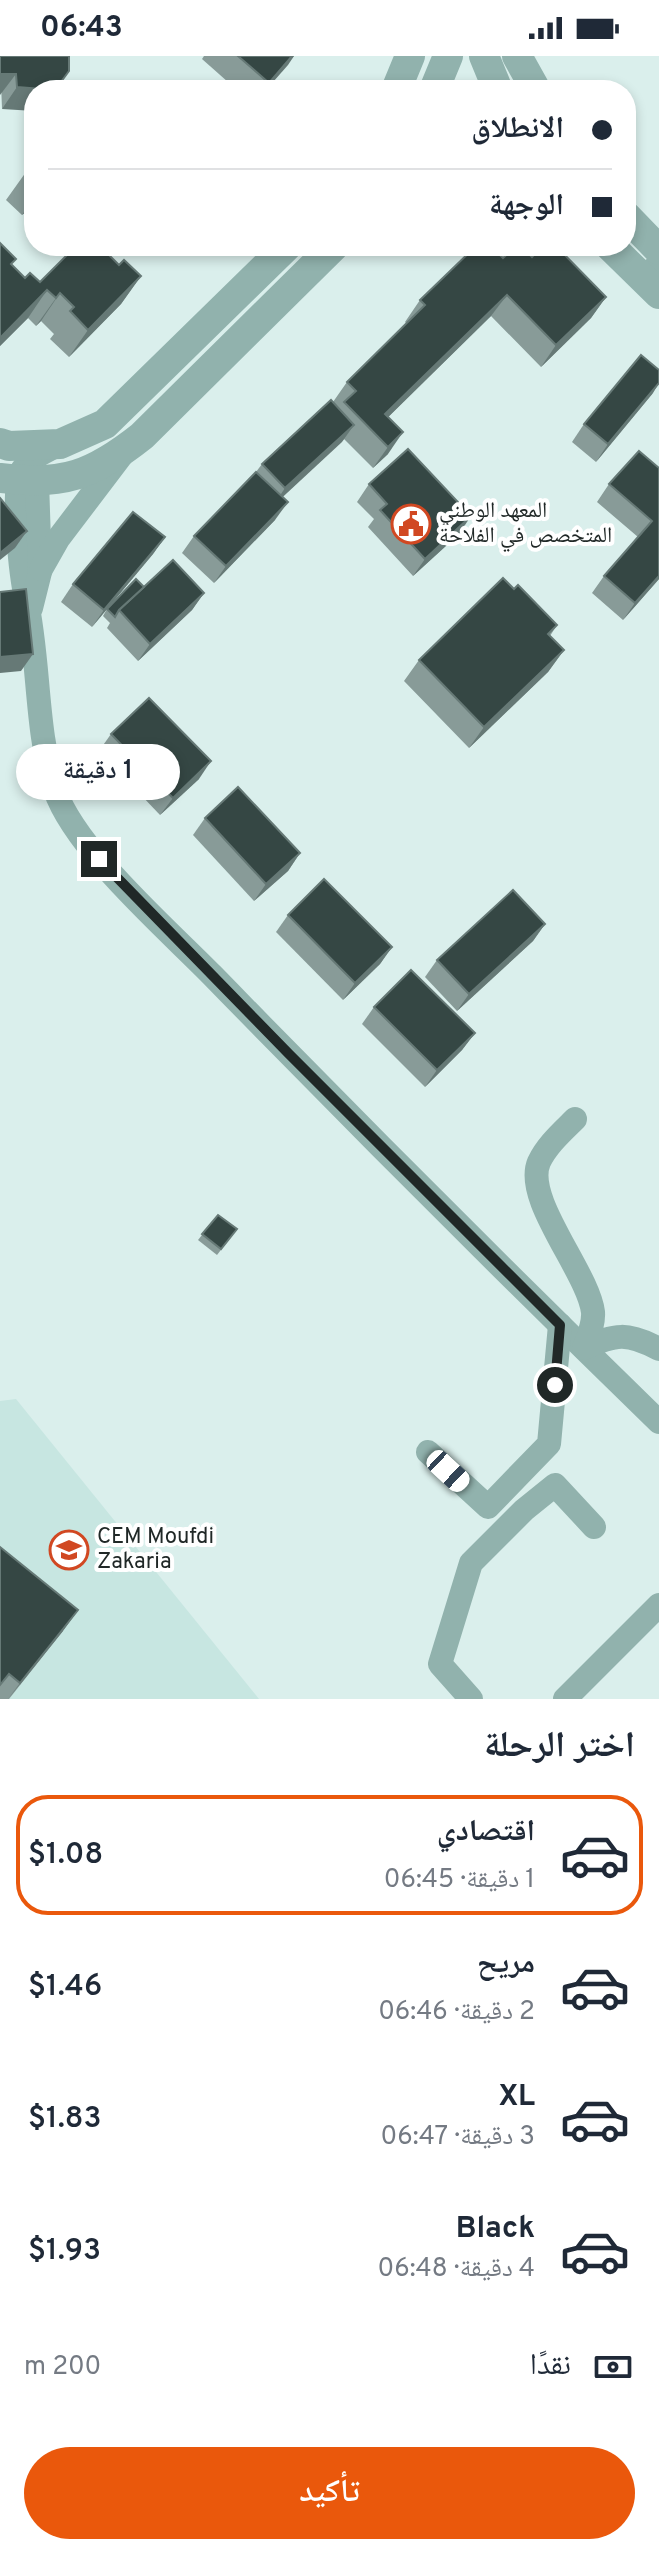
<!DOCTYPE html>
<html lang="ar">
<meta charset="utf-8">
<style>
:root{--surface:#fff;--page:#f6f6f7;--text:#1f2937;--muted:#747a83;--line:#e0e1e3;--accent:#ea580c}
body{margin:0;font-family:Overpass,"Noto Naskh Arabic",sans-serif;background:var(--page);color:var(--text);direction:rtl;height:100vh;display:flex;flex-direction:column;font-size:30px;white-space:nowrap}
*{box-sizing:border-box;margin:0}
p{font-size:26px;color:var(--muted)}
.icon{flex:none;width:44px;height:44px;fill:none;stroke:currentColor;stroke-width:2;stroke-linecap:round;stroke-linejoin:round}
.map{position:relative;height:1643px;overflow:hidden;direction:ltr}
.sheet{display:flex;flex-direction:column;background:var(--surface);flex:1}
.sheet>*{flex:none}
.guide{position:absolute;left:24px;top:24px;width:612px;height:176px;border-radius:32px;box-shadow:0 4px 12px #0003;direction:rtl;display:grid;align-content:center;height:176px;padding:0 24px;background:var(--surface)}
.end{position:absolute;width:36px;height:36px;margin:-18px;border:10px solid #202827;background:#fff;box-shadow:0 0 0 4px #fff}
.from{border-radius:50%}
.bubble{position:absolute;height:56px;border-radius:28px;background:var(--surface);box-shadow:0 4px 12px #0003;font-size:26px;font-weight:600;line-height:56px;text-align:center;direction:rtl}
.car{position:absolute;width:24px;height:48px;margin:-24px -12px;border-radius:10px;box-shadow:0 0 6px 2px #0007;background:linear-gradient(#fff 24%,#345 0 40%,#fff 0 76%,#345 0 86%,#fff 0)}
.guide b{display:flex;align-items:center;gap:28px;height:76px;font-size:30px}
.guide b+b{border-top:2px solid var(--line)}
.guide i{width:20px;height:20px;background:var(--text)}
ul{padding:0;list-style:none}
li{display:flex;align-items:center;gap:24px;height:120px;margin:0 16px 12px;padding:0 8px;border:4px solid transparent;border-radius:32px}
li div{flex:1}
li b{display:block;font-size:30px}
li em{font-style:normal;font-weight:600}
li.current{border-color:var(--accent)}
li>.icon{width:72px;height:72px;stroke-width:1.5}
h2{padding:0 24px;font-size:36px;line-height:96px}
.pay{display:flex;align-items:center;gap:20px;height:88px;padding:0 24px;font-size:30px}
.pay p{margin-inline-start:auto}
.action{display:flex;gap:16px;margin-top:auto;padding:16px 24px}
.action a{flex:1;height:92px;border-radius:48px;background:var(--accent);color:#fff;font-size:32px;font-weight:600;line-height:92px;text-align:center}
.status{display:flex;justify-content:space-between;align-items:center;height:56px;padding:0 40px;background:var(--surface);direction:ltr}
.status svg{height:22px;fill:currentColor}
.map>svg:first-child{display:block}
</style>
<div class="status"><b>06:43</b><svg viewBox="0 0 49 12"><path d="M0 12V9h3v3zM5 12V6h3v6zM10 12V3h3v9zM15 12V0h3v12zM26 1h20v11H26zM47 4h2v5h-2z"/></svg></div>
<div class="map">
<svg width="659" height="1643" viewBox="0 0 659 1643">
<rect width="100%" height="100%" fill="#daefec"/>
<path fill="#c7e6e1" d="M16,1343L259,1643H0V1345Z"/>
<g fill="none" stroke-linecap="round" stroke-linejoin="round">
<g stroke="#91b2ad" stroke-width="24">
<path d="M642,221L659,209"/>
<path d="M60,388C46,395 27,403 20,418C12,436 21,521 26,542C40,604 35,675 55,734C75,793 167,873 212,919C359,1070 508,1219 659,1366"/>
<path d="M29,408L37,425L40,516L31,552"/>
<path d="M41,513L58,483L121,400"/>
<path d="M575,1063C562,1076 547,1089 539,1106C523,1143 588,1216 593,1256C594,1269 588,1281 584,1292C616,1278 627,1276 659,1293"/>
<path d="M428,1396L488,1451L549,1388L560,1269"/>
<path d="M471,1643L440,1608L471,1507L524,1454L555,1429L594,1471"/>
<path d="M565,1643L659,1549"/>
</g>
<g stroke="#91b2ad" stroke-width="30">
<path d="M484,0L498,34"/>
<path d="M517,0L536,34"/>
<path d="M396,34L410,0"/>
<path d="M434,34L448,0"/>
<path d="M626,160L659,194"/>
<path d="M610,190L659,238"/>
<path d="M0,387L9,390L60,388L105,368L287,190"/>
<path d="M0,422C63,430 93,419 142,380L334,190"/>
</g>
</g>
<g fill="#889b98">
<path d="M0,0L69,15L56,34H34L2,53Z"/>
<path d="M204,0H294L266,34H237L202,3Z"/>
<path d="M34,108V162L27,155L22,159L6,144L26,116Z"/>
<path d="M0,187L12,209L25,222L40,226L106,196L119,209L141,220L121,248L69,301L50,283L54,278L41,265L36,270L28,262L0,290Z"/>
<path d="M532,201L606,241L591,262L541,311L491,260L388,361V398L373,412L344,383L282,441L275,464L214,527L182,497L194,480L256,416L262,408L333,346L347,326L407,268L405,266L420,244L503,202Z"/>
<path d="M653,337L596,406L572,386L584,368Z"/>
<path d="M659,412V523L623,564L592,537L604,520L638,481L597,446L609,428Z"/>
<path d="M369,428L459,478L413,520L368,471L374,463L357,446Z"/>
<path d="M165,481L153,498L92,571L61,546L73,528Z"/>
<path d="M144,531L204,537L192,554L138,605L107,572L110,567L103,560L107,553Z"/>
<path d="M514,533L557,569L550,580L564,594L548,616L469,692L404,625L419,604Z"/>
<path d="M111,678L199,723L160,759L99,695Z"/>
<path d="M205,762L300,797L288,815L254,845L193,779Z"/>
<path d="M288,859L392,891L380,908L343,944L276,876Z"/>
<path d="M545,868L533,885L457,955L425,921L437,904Z"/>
<path d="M374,951L475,977L462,994L425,1031L362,968Z"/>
<path d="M218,1159L237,1173L217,1199L198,1184Z"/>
<path d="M0,1491L63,1575L9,1643H0Z"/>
</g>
<g fill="#667976">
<path d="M292,0H294L288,9L266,34H264Z"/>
<path d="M0,18H16L0,39Z"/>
<path d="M17,31L53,34H34V55L2,53Z"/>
<path d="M34,142V144L27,155L22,159Z"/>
<path d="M141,220L121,248L69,301L88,274Z"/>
<path d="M47,234L28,262L0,290V282Z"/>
<path d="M60,237L41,265L36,270L56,242Z"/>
<path d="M507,239L491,260L373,376L385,358Z"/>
<path d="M606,241L591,262L541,311L556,289Z"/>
<path d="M659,327L653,337L596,406L608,388Z"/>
<path d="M354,369L342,386L273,450L285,432Z"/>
<path d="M403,376L388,398L373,412L388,391Z"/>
<path d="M288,446L275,464L214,527L226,510Z"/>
<path d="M471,460L459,478L413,520L425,503Z"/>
<path d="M27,475L15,492L0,504V497Z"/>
<path d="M165,481L153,498L92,571L104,554Z"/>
<path d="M659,520V523L623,564L635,547Z"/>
<path d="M204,537L192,554L138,605L150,588Z"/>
<path d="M564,594L548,616L469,692L484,671Z"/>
<path d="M33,598L21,615L0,617V601Z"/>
<path d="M211,705L199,723L160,759L173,742Z"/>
<path d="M300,797L288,815L254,845L266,828Z"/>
<path d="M545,868L533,885L457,955L469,938Z"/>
<path d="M392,891L380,908L343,944L355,927Z"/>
<path d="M475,977L462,994L425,1031L437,1014Z"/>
<path d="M78,1554L63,1575L8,1643L20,1627Z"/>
</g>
<g fill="#354744" stroke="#667976" stroke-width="2">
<path d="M0,0H69V15L55,34L17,31L16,18H0Z"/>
<path d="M238,0H292L269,27Z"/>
<path d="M34,108V124L26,116Z"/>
<path d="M0,187L16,203L11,208L25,222L30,217L40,226L76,190H109L105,195L119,209L124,204L141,220L88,274L70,255L74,251L60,237L56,242L47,234L0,282Z"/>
<path d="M476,190H491L503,202L516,190H521L532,201L542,190H556L606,241L556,289L507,239L385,358L403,376L388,391L344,346L356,335L347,326L425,249L420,244Z"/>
<path d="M641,299L659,314V327L608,388L584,368Z"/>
<path d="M331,344L354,369L285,432L262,408Z"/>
<path d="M408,393L471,460L425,503L380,454L387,448L369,428Z"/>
<path d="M639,395L659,412V520L635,547L604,520L652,465L609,428Z"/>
<path d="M256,416L288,446L226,510L194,480Z"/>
<path d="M0,442L27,475L0,497Z"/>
<path d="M133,456L165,481L104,554L73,528Z"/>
<path d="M173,504L204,537L150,588L119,554Z"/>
<path d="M503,522L514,533L518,529L557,569L548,578L564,594L484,671L419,604Z"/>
<path d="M136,523L144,531L119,554L115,561L107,553Z"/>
<path d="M26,533L33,598L0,601V536Z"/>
<path d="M149,642L211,705L173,742L111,678Z"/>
<path d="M238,731L300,797L266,828L205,762Z"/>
<path d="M324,823L392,891L355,927L288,859Z"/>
<path d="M513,834L545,868L469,938L437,904Z"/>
<path d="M411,914L475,977L437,1014L374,951Z"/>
<path d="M218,1159L237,1173L221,1193L202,1178Z"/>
<path d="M0,1491L78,1554L20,1627L9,1618L0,1629Z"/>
</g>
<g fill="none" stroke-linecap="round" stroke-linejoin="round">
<path stroke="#202827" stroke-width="10" d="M99,803L289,998L560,1269L555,1329"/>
</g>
<defs>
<symbol id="civic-ring" viewBox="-11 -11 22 22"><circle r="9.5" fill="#fff" stroke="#d14822" stroke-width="1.5"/><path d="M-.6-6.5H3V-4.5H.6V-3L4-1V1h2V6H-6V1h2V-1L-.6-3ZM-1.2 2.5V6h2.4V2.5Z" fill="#d14822"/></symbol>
<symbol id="school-ring" viewBox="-11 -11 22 22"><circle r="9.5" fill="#fff" stroke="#d14822" stroke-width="1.5"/><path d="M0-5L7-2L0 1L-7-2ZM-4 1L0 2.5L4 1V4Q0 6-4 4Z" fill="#d14822"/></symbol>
</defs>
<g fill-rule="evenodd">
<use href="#civic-ring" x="389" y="446" width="44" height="44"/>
<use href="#school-ring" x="47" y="1472" width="44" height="44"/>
</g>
<g text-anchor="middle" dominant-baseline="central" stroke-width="8" stroke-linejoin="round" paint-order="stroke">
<g font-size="22" fill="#202827" stroke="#fff" text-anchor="start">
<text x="439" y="455">المعهد الوطني<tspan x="439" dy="25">المتخصص في الفلاحة</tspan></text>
<text x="97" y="1481">CEM Moufdi<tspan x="97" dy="25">Zakaria</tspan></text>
</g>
</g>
</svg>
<i class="end from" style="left:555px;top:1329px"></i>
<i class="end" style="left:99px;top:803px"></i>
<div class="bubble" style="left:16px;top:688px;width:164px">1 دقيقة</div>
<i class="car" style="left:448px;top:1415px;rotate:133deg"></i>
<div class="guide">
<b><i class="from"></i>الانطلاق</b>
<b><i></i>الوجهة</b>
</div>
</div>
<section class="sheet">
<h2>اختر الرحلة</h2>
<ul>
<li class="current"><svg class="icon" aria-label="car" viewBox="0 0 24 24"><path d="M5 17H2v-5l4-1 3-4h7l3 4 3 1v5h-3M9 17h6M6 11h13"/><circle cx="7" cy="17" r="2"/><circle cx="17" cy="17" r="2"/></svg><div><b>اقتصادي</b><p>1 دقيقة · 06:45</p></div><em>$1.08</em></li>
<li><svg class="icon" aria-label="car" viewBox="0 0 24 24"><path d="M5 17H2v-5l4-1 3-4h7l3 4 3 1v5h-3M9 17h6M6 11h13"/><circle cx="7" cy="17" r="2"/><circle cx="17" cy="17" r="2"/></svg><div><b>مريح</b><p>2 دقيقة · 06:46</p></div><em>$1.46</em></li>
<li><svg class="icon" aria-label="car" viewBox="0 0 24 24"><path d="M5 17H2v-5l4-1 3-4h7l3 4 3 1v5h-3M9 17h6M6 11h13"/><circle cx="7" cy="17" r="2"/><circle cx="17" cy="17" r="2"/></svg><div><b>XL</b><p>3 دقيقة · 06:47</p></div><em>$1.83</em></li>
<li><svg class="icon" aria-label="car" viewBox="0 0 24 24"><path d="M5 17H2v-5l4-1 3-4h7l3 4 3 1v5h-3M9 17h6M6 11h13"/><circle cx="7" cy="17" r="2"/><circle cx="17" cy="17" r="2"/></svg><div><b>Black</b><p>4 دقيقة · 06:48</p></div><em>$1.93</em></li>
</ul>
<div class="pay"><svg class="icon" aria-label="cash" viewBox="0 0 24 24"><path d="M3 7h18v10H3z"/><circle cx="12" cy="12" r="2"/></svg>نقدًا<p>200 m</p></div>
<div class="action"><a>تأكيد</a></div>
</section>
